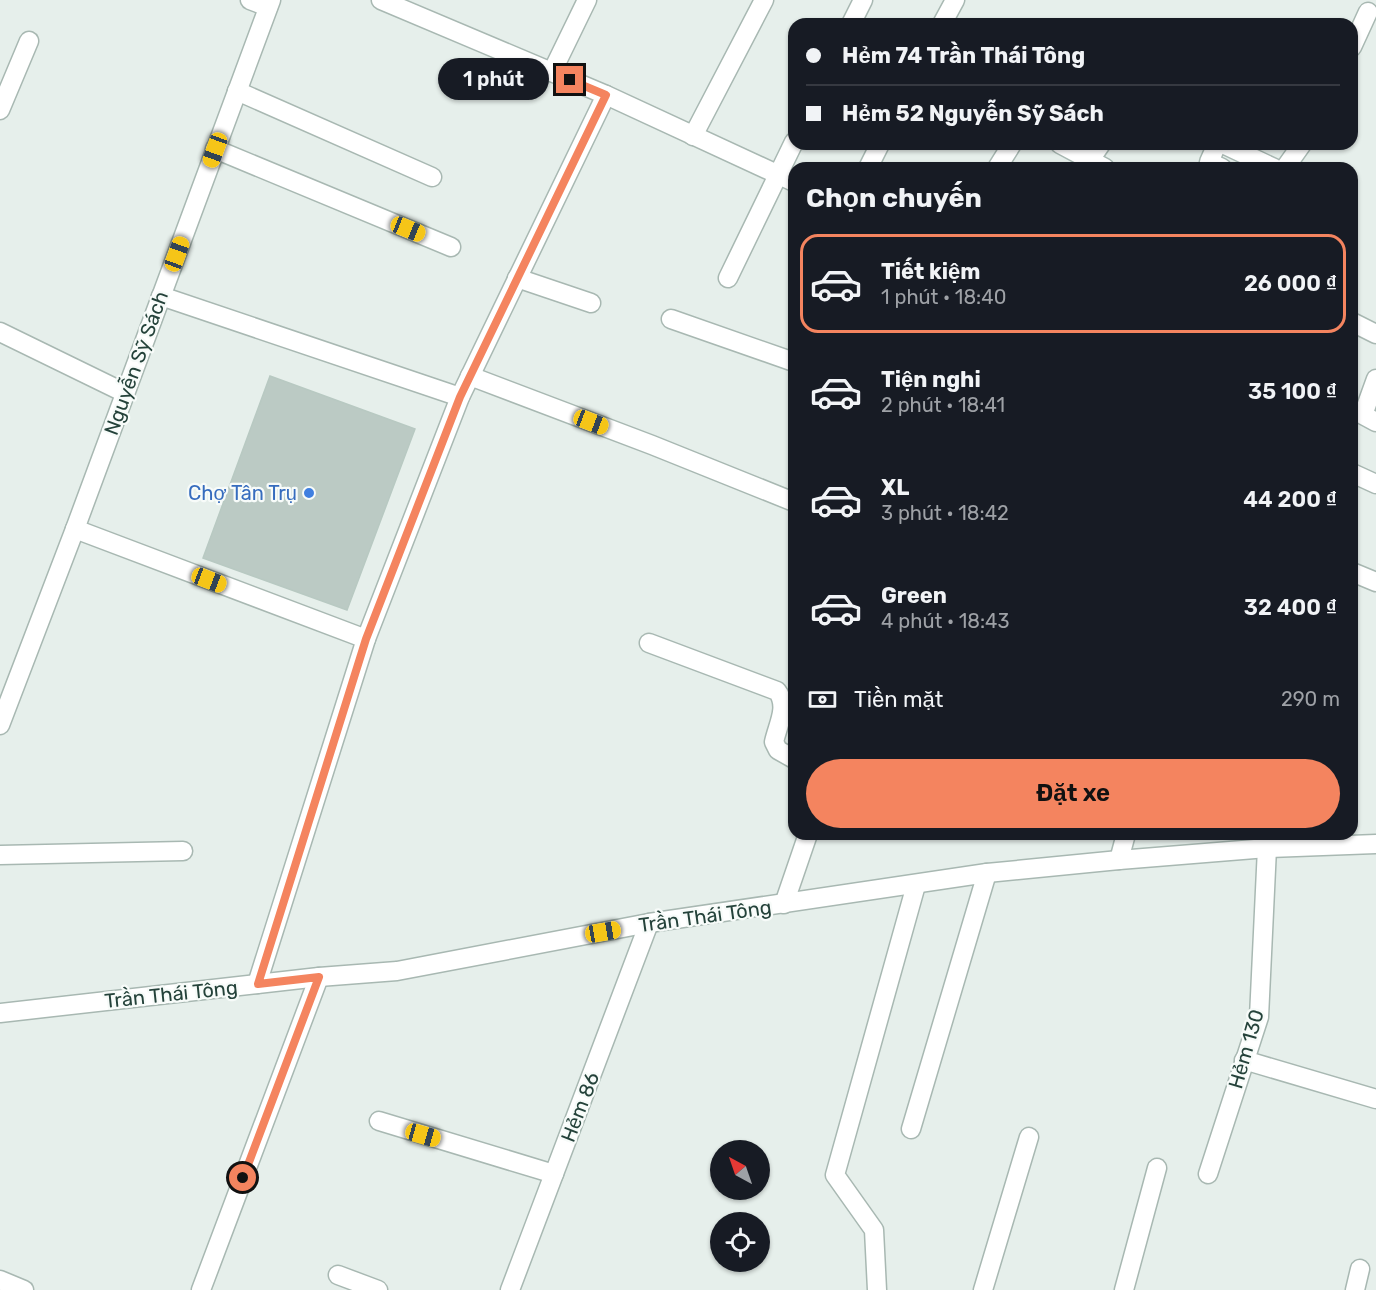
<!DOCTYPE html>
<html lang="vi">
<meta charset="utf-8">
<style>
:root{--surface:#171b24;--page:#242831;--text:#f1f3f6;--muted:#9ea1a6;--line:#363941;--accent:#f4845f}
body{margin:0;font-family:Rubik,sans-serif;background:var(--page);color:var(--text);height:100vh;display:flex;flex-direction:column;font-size:22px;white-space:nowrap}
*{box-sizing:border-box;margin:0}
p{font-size:20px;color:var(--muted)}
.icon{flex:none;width:33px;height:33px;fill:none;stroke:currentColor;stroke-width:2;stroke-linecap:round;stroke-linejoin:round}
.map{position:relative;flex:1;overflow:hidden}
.side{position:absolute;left:788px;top:162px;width:570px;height:678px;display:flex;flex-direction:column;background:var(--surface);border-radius:18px;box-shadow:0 2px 4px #0004}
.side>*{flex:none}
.top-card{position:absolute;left:788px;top:18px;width:570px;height:132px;border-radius:18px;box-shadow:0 2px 4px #0004;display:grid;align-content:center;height:132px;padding:0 18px;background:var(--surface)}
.needle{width:39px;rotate:320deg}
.tools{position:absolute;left:710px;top:1140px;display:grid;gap:12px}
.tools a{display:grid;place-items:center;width:60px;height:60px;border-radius:50%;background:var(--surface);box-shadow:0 2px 4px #0004;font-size:30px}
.end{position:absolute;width:27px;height:27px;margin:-14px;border:8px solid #f4845f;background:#111;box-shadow:0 0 0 3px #111}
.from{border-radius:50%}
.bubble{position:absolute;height:42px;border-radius:21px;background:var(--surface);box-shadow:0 2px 4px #0004;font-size:20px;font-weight:600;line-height:42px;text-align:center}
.car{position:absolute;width:18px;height:36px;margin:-18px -9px;border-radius:8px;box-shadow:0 0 4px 2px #0007;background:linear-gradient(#f5c518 24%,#345 0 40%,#f5c518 0 76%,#345 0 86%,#f5c518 0)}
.top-card b{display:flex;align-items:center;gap:21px;height:57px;font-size:22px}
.top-card b+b{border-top:2px solid var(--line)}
.top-card i{width:15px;height:15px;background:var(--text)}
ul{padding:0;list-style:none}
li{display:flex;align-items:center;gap:18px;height:99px;margin:0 12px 9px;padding:0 6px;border:3px solid transparent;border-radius:18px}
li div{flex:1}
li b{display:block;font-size:22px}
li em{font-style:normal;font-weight:600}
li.on{border-color:var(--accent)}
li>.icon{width:54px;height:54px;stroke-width:1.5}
h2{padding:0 18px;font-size:27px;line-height:72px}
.pay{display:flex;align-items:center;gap:15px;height:66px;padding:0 18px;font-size:22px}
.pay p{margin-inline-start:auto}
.primary-button{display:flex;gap:12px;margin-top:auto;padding:12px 18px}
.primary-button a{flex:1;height:69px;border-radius:36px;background:var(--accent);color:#111;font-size:24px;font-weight:600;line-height:69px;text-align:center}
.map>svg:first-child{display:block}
</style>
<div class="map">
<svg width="1376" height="1290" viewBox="0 0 1376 1290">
<rect width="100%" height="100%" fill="#e6efeb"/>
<path fill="#bbcac4" stroke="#b8c9c2" stroke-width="1.5" d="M270,376L415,429L347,610L203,558Z"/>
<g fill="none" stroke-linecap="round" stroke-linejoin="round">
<defs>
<g id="minor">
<path d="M250,0L268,7"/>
<path d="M381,0L606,95L794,182"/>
<path d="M851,24L863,0"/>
<path d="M942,24L955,0"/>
<path d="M1352,47L1368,12"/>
<path d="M552,72L587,0"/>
<path d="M237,91L432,177"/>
<path d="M0,110L29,41"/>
<path d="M693,136L764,0"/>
<path d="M1060,144L1105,168"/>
<path d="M1217,144L1209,162L1222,168"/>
<path d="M1223,144L1274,168"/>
<path d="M215,149L451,247"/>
<path d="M1090,160L1101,144"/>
<path d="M868,168L880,144"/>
<path d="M997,168L1012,144"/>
<path d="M1285,168L1302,144"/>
<path d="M517,278L591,303"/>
<path d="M728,278L794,142"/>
<path d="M161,296L460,397"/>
<path d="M671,319L794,362"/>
<path d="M1352,322L1376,334"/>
<path d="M0,332L125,393"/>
<path d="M470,376L652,445L794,502"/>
<path d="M1376,379L1363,415L1376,422"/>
<path d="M1352,473L1376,484"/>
<path d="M75,529L366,639"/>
<path d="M1352,572L1376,582"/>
<path d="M649,643L777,691C789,706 778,724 774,742L778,750L794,759"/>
<path d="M0,725L75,529L271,0"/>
<path d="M0,855L183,851"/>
<path d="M1119,860L1126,834"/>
<path d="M784,904L808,834"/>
<path d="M257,984L366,639L460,397L606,95"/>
<path d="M0,1013L319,977L397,971L649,923L987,873L1119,860L1267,848L1376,844"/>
<path d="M1244,1060L1376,1099"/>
<path d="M379,1121L554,1174"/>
<path d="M911,1129L987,873"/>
<path d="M1208,1174L1259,1017L1267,848"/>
<path d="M338,1275L378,1290"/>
<path d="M0,1280L24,1290"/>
<path d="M201,1290L319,977"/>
<path d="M510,1290L649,923"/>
<path d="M877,1290L874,1230L835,1175L916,885"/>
<path d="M983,1290L1029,1137"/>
<path d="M1124,1290L1157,1168"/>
<path d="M1355,1290L1360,1269"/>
</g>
</defs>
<use href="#minor" stroke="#a8b8b2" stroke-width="21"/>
<use href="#minor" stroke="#fff" stroke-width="18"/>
</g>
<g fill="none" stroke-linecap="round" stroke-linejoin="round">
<path stroke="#f4845f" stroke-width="8" d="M243,1178L319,977L258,984L366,639L460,397L606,95L570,80"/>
</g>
<circle fill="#3f7fe0" stroke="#f7fbf9" stroke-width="2" cx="309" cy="493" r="6"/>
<g text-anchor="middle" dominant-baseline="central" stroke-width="4.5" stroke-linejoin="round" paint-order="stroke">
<g font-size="20" fill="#24423a" stroke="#f7fbf9">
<text transform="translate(136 363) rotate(-70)">Nguyễn Sỹ Sách</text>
<text transform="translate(705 916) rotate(-8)">Trần Thái Tông</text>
<text transform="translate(171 994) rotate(-6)">Trần Thái Tông</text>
<text transform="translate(1246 1049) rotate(-74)">Hẻm 130</text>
<text transform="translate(580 1107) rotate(-69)">Hẻm 86</text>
</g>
<g font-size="20" fill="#366cbe" stroke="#f7fbf9" text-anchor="end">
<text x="297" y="493">Chợ Tân Trụ</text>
</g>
</g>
</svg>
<div class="tools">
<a><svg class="needle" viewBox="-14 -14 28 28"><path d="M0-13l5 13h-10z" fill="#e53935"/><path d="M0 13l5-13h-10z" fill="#9ea1a6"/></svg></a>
<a><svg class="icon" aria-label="locate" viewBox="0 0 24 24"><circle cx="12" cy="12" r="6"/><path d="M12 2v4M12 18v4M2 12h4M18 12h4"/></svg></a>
</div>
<i class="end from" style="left:243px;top:1178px"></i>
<i class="end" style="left:570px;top:80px"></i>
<div class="bubble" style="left:438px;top:58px;width:111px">1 phút</div>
<i class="car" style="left:215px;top:150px;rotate:200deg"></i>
<i class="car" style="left:408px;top:229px;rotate:112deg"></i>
<i class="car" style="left:177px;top:254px;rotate:20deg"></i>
<i class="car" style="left:591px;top:422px;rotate:111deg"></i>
<i class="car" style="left:209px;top:580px;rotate:111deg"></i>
<i class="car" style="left:603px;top:932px;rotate:80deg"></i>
<i class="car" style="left:423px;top:1135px;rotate:106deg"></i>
<div class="top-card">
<b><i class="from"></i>Hẻm 74 Trần Thái Tông</b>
<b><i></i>Hẻm 52 Nguyễn Sỹ Sách</b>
</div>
<section class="side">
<h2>Chọn chuyến</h2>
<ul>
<li class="on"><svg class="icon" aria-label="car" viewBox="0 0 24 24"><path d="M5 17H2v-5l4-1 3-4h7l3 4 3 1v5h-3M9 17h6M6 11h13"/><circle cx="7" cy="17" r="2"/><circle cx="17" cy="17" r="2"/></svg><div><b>Tiết kiệm</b><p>1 phút · 18:40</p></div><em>26 000 ₫</em></li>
<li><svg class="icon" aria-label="car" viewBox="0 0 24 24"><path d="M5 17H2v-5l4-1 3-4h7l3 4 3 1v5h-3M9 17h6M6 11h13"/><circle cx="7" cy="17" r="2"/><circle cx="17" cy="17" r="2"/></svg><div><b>Tiện nghi</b><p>2 phút · 18:41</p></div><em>35 100 ₫</em></li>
<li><svg class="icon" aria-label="car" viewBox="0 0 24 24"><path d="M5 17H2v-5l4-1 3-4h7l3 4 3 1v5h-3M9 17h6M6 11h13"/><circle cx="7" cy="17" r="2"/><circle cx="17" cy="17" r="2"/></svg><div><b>XL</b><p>3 phút · 18:42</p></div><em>44 200 ₫</em></li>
<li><svg class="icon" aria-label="car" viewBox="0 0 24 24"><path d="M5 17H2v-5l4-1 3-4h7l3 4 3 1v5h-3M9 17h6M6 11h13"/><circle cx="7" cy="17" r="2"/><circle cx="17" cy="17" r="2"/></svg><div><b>Green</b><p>4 phút · 18:43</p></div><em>32 400 ₫</em></li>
</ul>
<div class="pay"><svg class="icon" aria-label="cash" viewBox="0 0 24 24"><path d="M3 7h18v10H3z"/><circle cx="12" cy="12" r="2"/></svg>Tiền mặt<p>290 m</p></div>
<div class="primary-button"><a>Đặt xe</a></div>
</section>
</div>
